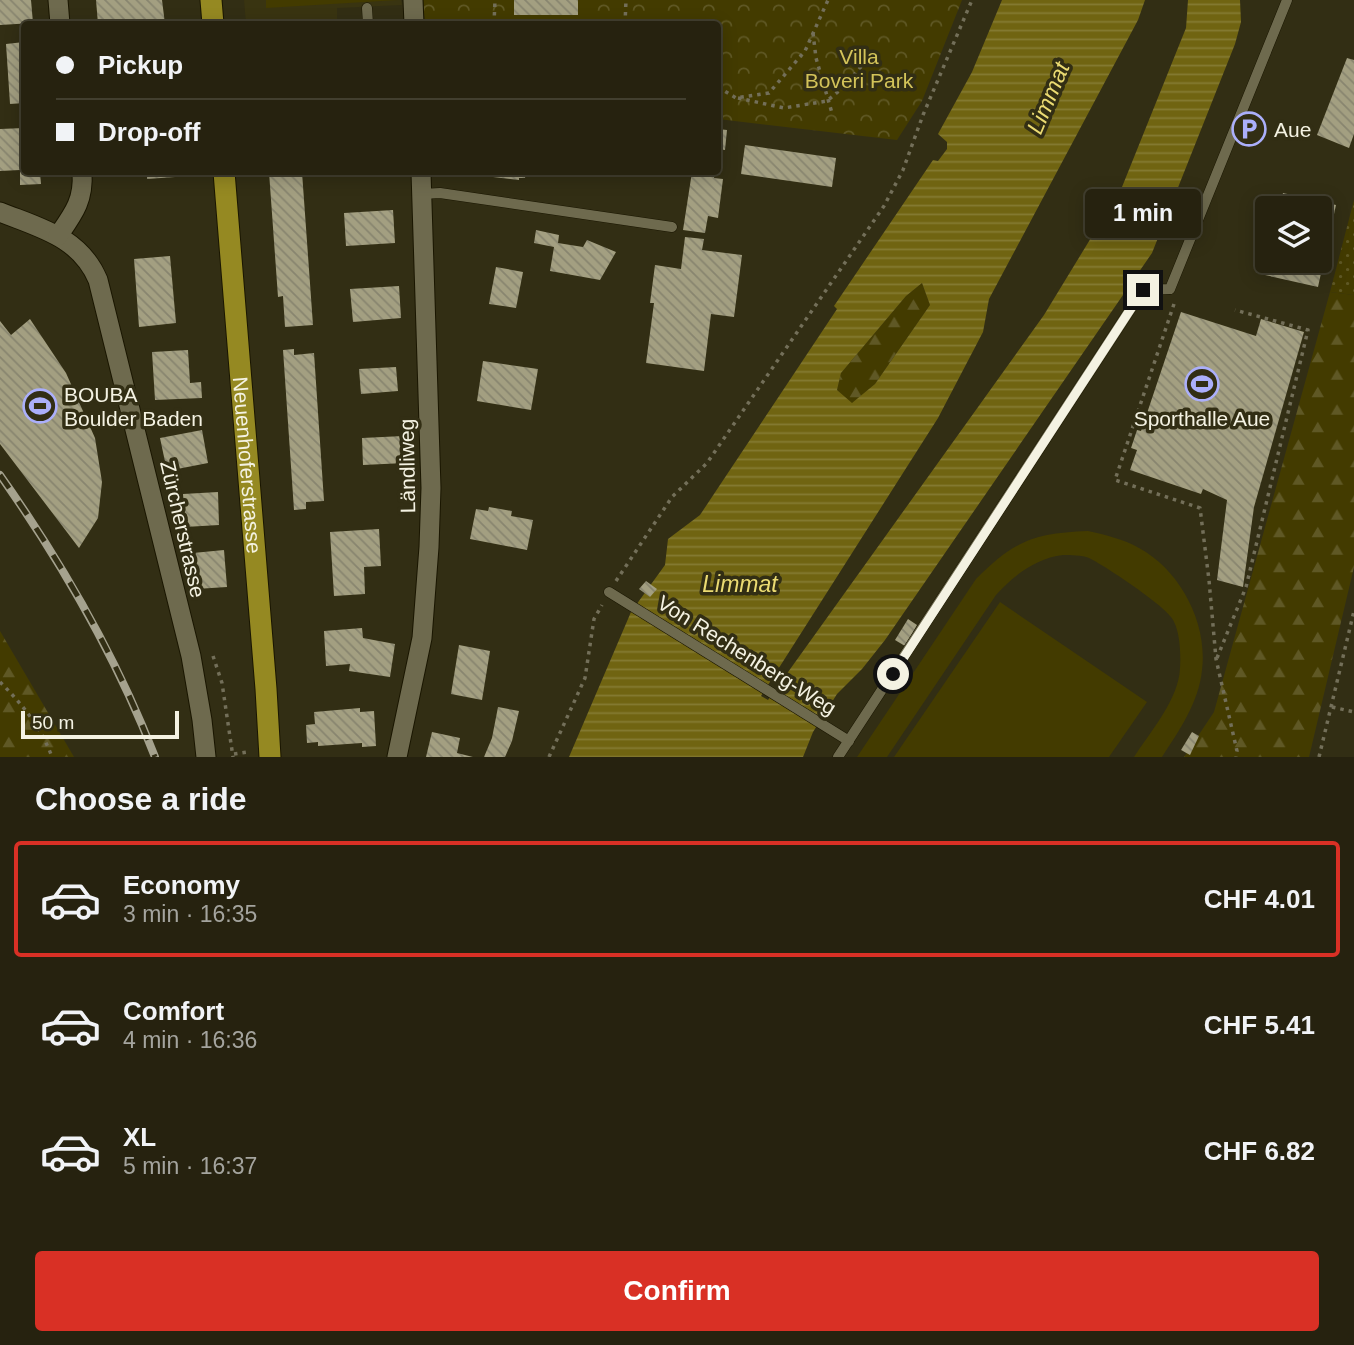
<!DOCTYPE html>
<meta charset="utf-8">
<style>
:root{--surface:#26220f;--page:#2e2a18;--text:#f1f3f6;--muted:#a4a49e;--line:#423f2f;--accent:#d93025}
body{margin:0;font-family:Helvetica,sans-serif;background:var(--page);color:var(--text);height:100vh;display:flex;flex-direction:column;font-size:26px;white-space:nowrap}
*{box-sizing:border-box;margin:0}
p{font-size:23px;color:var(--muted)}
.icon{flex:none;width:38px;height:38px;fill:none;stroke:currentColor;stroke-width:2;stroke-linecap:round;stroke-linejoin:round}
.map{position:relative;height:757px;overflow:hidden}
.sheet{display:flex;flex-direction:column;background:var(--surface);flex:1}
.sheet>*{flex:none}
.banner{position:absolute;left:21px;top:21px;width:700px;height:154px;border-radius:7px;box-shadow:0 4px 18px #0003,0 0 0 2px var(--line);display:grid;align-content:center;height:154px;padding:0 35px;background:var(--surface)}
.buttons{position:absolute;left:1255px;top:196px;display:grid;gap:14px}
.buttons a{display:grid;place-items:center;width:77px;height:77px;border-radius:7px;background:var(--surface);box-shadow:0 4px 18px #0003,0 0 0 2px var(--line);font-size:35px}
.scale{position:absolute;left:21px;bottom:18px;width:158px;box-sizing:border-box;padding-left:7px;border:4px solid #f4f2e2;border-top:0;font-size:19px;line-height:24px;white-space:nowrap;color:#f4f2e2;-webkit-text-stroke:5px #322e14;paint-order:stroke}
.end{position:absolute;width:32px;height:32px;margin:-16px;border:9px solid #f4f2e2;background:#111;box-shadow:0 0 0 4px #111}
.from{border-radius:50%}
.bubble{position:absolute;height:49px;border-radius:7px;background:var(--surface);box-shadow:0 4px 18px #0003,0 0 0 2px var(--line);font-size:23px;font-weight:700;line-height:49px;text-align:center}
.banner b{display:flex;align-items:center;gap:24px;height:66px;font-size:26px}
.banner b+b{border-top:2px solid var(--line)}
.banner i{width:18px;height:18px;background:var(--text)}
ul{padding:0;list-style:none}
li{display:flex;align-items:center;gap:21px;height:116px;margin:0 14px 10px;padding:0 21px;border:4px solid transparent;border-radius:7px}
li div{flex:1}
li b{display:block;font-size:26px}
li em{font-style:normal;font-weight:700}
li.active{border-color:var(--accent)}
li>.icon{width:63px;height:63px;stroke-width:1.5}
h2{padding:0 35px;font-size:32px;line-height:84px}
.cta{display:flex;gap:14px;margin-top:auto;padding:14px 35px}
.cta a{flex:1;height:80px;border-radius:7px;background:var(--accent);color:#fff;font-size:28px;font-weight:700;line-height:80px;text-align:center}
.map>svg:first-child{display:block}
</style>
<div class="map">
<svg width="1354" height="757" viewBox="0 0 1354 757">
<defs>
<pattern id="grass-dots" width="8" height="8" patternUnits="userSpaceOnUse" patternTransform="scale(1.75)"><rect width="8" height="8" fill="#433b00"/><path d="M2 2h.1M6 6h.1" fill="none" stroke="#5f5825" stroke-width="1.8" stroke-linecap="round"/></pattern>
<pattern id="forest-firs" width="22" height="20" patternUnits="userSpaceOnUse" patternTransform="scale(1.75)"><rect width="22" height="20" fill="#433b00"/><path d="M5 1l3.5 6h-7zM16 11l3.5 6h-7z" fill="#5f5825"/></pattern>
<pattern id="park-crowns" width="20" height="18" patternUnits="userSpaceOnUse" patternTransform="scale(1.75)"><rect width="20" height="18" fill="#433b00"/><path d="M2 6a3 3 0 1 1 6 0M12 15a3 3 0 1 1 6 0" fill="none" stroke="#5f5825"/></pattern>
<pattern id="water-rules" width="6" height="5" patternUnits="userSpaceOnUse" patternTransform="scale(1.75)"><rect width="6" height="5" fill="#706411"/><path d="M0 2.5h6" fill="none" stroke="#857b33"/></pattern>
<pattern id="building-back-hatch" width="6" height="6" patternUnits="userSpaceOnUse" patternTransform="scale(1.75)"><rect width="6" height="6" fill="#a39f81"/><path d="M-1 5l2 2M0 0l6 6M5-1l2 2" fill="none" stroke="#88856f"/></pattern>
</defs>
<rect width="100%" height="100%" fill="#322e14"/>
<path fill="#393411" d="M244,0H401L402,5L337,8V24H246Z"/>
<path fill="url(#grass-dots)" d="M1354,200V295L1330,292Z"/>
<g fill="url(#forest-firs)">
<path d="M922,283L930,305L875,384L852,404L837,390L841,373L906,296Z"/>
<path d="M1330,292L1354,295V567L1309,757H1184L1214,712Z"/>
<path d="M0,631L74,757H0Z"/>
</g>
<path fill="url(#park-crowns)" d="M423,0H962L922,101L897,140L718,119V24H425Z"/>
<g fill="#433b00">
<path d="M266,0H398L266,8Z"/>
<path d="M1088,531C1106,535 1123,539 1139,548C1180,570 1208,623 1202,670C1199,702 1179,731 1162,757H1134C1150,732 1179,699 1180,668C1181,654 1180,628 1171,617C1162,604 1104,565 1089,558C1082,555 1070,555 1063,555C1036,558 1013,576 996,595L887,757H857L976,579C1014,541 1034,533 1088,531Z"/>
<path d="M1000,602L1147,702L1109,757H894Z"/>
</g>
<path fill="url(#water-rules)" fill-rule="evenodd" d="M1002,0H1145L1138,20L989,299L983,332L938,418L761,696L768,700L1044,315L1122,187L1186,28L1188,0H1240L1241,22L1235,44L1152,253L885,640L862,669L837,694L813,732L803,757H569L631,612L665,565L668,539L700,515L837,309L834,306L933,160L938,161L947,149V142L938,134L972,72ZM922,283L930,305L875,384L852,403L837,390L841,373L906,296Z"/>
<g fill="url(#building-back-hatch)">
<path d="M0,0H31L33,23L0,25Z"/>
<path d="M96,0H162L165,24H98Z"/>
<rect x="514" y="0" width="64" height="15"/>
<path d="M24,42V103L10,104L6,44Z"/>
<path d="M1347,58L1354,60V134L1349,148L1317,135Z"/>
<path d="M24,128V172H40L41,184L20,185V170L0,171V129Z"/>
<path d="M718,129L727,130L725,150L718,149Z"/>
<path d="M745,145L836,158L832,187L741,174Z"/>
<path d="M147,172H175V177L147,179Z"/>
<path d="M269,172H302L313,325L285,327L283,296L278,297Z"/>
<path d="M493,172H526L525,178H519V180L493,177Z"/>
<path d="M692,172H715L714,178L723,179L718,218L708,216L705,233L683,230Z"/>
<path d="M1283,193L1336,205L1318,287L1265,275L1268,261H1320V208H1280Z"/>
<path d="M393,210L395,243L346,246L344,213Z"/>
<path d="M536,230L559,235L558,243L583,247L587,240L616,252L600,280L550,271L554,247L534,243Z"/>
<path d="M685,237L704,239L702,250L742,255L734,317L711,314L704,371L646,363L654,303H650L655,265L681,269Z"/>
<path d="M170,256L176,323L139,327L134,259Z"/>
<path d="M496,267L523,272L516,308L489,304Z"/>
<path d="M399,286L401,318L353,322L350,289Z"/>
<path d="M1181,312L1256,336L1261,319L1304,332L1254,507L1243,587L1217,580L1227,500L1203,489L1201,494L1130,470L1137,450L1131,448L1137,430L1141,431Z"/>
<path d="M30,319L66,373L95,438L102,482L98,518L79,548L0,444V321L11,335Z"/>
<path d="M294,349V355L314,353L324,501L306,502V509L294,510L283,350Z"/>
<path d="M188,350L190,383L201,382L202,398L155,400L152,352Z"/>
<path d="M483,361L538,369L531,410L477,401Z"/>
<path d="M396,367L398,391L361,394L359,369Z"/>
<path d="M202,430L208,463L167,471L160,438Z"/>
<path d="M403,436L405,463L363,465L362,438Z"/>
<path d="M218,492L219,525L185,527L183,494Z"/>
<path d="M489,507L512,511L511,516L533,520L527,550L470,539L476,509L488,511Z"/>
<path d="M379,529L381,566L364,567L365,594L334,596L330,532Z"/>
<path d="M224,550L227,587L196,589L193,553Z"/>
<path d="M646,581L657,589L650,597L639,589Z"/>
<path d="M908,619L917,625L905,646L895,640Z"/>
<path d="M362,628L363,638L395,644L390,677L349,671L350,664L326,666L324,631Z"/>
<path d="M459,645L490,651L482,700L451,694Z"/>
<path d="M498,707L519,711L512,741L505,757H484L492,738Z"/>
<path d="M360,708V712L374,711L376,746L362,747V743L318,746V742L307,743L306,725L315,724L314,712Z"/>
<path d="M432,732L460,738L457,753L473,757H426Z"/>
<path d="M1192,732L1199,736L1190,755L1181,750Z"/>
</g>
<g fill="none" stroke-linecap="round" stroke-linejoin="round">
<defs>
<g id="lane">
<path d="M367,8L368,24"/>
<path d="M422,194L440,193L672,227"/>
<path d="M609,592L849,741"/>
<path d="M838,757L1143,290L1170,289L1287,0"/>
</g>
<g id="street">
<path d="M58,0L60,24"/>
<path d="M413,0L414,24"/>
<path d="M0,212C40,228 80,237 98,280L191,656L202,720L206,757"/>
<path d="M58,236C74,213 84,200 82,172"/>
<path d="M397,757L422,638L429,547L431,488L421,172"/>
</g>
<g id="primary">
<path d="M211,0L213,24"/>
<path id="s1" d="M224,172L266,689L270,757"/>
</g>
</defs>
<use href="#lane" stroke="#1a1600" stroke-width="11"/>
<use href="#street" stroke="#1a1600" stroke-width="21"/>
<use href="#primary" stroke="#1a1600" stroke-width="23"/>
<g stroke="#736f59" stroke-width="3.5" stroke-dasharray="3.5 5" stroke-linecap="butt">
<path d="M494,24L495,0"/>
<path d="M625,24L626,0"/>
<path d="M813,33L816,58L832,113"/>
<path d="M718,87L736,98L769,93L805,51L828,0"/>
<path d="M738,98L784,108L827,101L846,85L863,64"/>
<path d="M1174,304L1115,480L1200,508L1209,580L1216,659L1237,751L1236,757"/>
<path d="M616,581L672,497L707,463L884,206L903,170L923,115L972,0"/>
<path d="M213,656L222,683L233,757"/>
<path d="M1217,658L1246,587L1308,330L1235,310"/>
<path d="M0,682C22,704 41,727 52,757"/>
<path d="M1332,707L1354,712"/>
<path d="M234,754L247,752L249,749"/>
<path d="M549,757L585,678L594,619L602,605"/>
<path d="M1319,757L1354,611"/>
</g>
<use href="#lane" stroke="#6e6a4e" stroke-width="10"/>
<use href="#street" stroke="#6e6a4e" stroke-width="19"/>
<use href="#primary" stroke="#958922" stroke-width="21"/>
<defs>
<path id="rail" d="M0,475C62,563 116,656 155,757"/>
</defs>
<use href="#rail" stroke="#a5a28e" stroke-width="8"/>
<use href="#rail" stroke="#322e14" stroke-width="5" stroke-dasharray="16" stroke-linecap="butt"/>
</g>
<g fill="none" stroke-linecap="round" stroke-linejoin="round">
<path stroke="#f4f2e2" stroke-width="9" d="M893,674L1143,290"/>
</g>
<defs>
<symbol id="parking-ring" viewBox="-11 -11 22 22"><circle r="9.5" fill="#322e14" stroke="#abaffb" stroke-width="1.5"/><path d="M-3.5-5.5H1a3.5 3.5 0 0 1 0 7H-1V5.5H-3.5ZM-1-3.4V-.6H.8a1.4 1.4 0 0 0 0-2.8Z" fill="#abaffb"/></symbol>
<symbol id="stadium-ring" viewBox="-11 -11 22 22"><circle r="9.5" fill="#322e14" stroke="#abaffb" stroke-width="1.5"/><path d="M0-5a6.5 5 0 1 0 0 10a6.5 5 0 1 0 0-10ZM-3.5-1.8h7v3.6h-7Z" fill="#abaffb"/></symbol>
</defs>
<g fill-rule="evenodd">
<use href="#parking-ring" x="1230" y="110" width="38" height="38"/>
<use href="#stadium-ring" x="1183" y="365" width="38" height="38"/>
<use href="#stadium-ring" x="21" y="387" width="38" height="38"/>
</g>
<g text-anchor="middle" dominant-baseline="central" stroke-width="7" stroke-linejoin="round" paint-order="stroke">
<g font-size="21" fill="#d3c359" stroke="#322e14">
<text x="859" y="56">Villa<tspan x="859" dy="24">Boveri Park</tspan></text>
</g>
<g font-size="21" fill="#f4f2e2" stroke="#322e14" text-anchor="start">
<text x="1274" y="129">Aue</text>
<text x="64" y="394">BOUBA<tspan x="64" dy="24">Boulder Baden</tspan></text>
<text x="1202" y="418" text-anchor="middle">Sporthalle Aue</text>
</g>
<g font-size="21" fill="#f4f2e2" stroke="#322e14">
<text stroke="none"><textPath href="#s1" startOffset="294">Neuenhoferstrasse</textPath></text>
<text transform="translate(407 466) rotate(-91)">Ländliweg</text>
<text transform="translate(183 529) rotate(77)">Zürcherstrasse</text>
<text transform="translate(747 655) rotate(32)">Von Rechenberg-Weg</text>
</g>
<g font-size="23" font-style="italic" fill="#ebdb72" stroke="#322e14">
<text transform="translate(1048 98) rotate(-67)">Limmat</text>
<text x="740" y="584">Limmat</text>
</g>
</g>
</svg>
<div class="buttons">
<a><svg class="icon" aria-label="layers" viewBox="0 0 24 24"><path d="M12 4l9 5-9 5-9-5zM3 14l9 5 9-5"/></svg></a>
</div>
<div class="scale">50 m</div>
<i class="end from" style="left:893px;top:674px"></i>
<i class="end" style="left:1143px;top:290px"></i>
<div class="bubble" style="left:1085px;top:189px;width:116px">1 min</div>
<div class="banner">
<b><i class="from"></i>Pickup</b>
<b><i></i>Drop-off</b>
</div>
</div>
<section class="sheet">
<h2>Choose a ride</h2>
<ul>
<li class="active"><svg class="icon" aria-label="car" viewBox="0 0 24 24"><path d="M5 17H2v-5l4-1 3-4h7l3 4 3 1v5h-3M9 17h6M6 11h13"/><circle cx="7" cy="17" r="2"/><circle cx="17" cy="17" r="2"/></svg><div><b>Economy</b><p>3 min · 16:35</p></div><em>CHF 4.01</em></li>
<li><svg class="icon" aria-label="car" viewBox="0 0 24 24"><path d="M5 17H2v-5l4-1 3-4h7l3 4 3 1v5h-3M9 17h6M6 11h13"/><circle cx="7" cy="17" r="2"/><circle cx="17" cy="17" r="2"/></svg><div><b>Comfort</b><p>4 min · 16:36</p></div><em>CHF 5.41</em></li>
<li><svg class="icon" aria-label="car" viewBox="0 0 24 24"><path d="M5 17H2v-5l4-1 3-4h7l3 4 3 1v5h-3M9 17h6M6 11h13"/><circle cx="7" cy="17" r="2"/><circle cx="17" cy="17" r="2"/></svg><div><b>XL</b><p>5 min · 16:37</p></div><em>CHF 6.82</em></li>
</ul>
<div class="cta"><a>Confirm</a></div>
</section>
